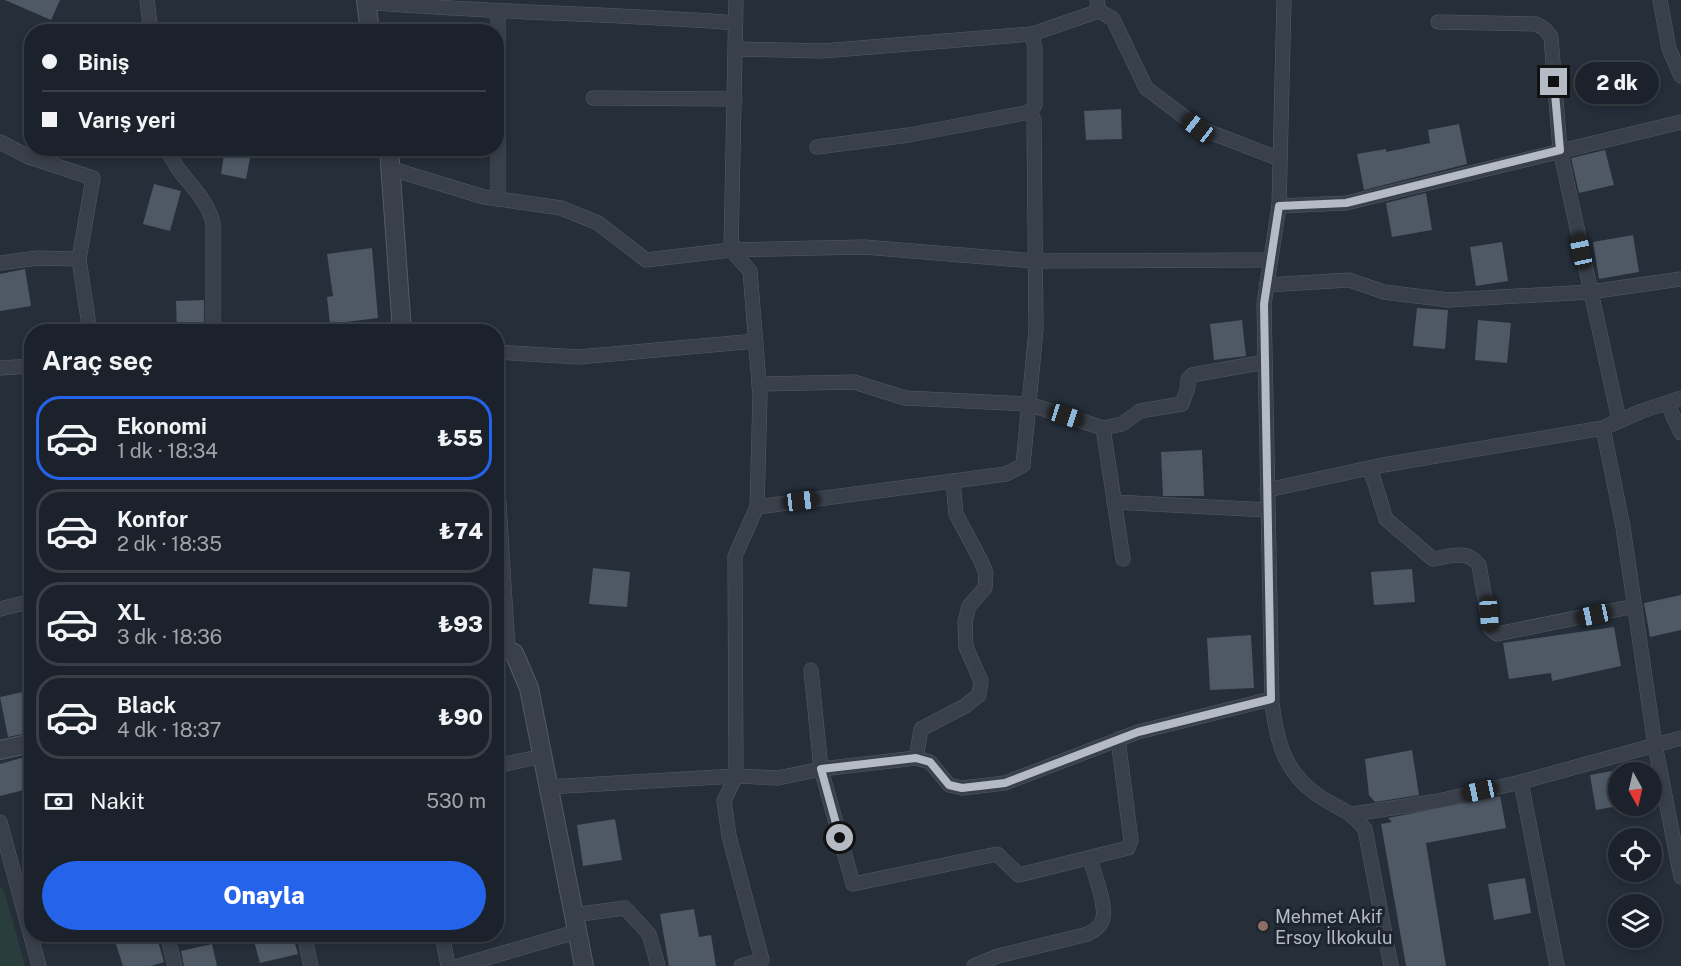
<!DOCTYPE html>
<html lang="tr">
<meta charset="utf-8">
<style>
:root{--surface:#1c222b;--page:#292f37;--text:#f1f3f6;--muted:#a0a4a9;--line:#3a3f47;--accent:#2563eb}
body{margin:0;font-family:"Public Sans",sans-serif;background:var(--page);color:var(--text);height:100vh;display:flex;flex-direction:column;font-size:22px;white-space:nowrap}
*{box-sizing:border-box;margin:0}
p{font-size:20px;color:var(--muted)}
.icon{flex:none;width:33px;height:33px;fill:none;stroke:currentColor;stroke-width:2;stroke-linecap:round;stroke-linejoin:round}
.map{position:relative;flex:1;overflow:hidden}
.details{position:absolute;left:24px;top:324px;width:480px;height:618px;display:flex;flex-direction:column;background:var(--surface);border-radius:24px;box-shadow:0 3px 9px #0003,0 0 0 2px var(--line)}
.details>*{flex:none}
.hud{position:absolute;left:24px;top:24px;width:480px;height:132px;border-radius:24px;box-shadow:0 3px 9px #0003,0 0 0 2px var(--line);display:grid;align-content:center;height:132px;padding:0 18px;background:var(--surface)}
.needle{width:39px;rotate:172deg}
.buttons{position:absolute;left:1608px;top:762px;display:grid;gap:12px}
.buttons a{display:grid;place-items:center;width:54px;height:54px;border-radius:50%;background:var(--surface);box-shadow:0 3px 9px #0003,0 0 0 2px var(--line);font-size:30px}
.end{position:absolute;width:27px;height:27px;margin:-14px;border:8px solid #b4bbc5;background:#111;box-shadow:0 0 0 3px #111}
.from{border-radius:50%}
.bubble{position:absolute;height:42px;border-radius:21px;background:var(--surface);box-shadow:0 3px 9px #0003,0 0 0 2px var(--line);font-size:20px;font-weight:800;line-height:42px;text-align:center}
.car{position:absolute;width:18px;height:36px;margin:-18px -9px;border-radius:8px;box-shadow:0 0 4px 2px #0007;background:linear-gradient(#222 24%,#8ab4d8 0 40%,#222 0 76%,#8ab4d8 0 86%,#222 0)}
.hud b{display:flex;align-items:center;gap:21px;height:57px;font-size:22px}
.hud b+b{border-top:2px solid var(--line)}
.hud i{width:15px;height:15px;background:var(--text)}
ul{padding:0;list-style:none}
li{display:flex;align-items:center;gap:18px;height:84px;margin:0 12px 9px;padding:0 6px;border:3px solid var(--line);border-radius:24px}
li div{flex:1}
li b{display:block;font-size:22px}
li em{font-style:normal;font-weight:800}
li.selected{border-color:var(--accent)}
li>.icon{width:54px;height:54px;stroke-width:1.5}
h2{padding:0 18px;font-size:27px;line-height:72px}
.pay{display:flex;align-items:center;gap:15px;height:66px;padding:0 18px;font-size:22px}
.pay p{margin-inline-start:auto}
.cta{display:flex;gap:12px;margin-top:auto;padding:12px 18px}
.cta a{flex:1;height:69px;border-radius:36px;background:var(--accent);color:#fff;font-size:24px;font-weight:800;line-height:69px;text-align:center}
.map>svg:first-child{display:block}
</style>
<div class="map">
<svg width="1681" height="966" viewBox="0 0 1681 966">
<rect width="100%" height="100%" fill="#252e39"/>
<path fill="#2a3d3d" d="M0,888L4,890L25,966H0Z"/>
<g fill="#4e5965">
<path d="M5,0H60L51,20Z"/>
<path d="M1121,109L1122,139L1086,140L1084,111Z"/>
<path d="M1459,124L1467,164L1364,190L1357,154L1386,149V152L1430,143L1428,130Z"/>
<path d="M225,148H252L246,179L221,174Z"/>
<path d="M1605,150L1614,185L1579,193L1571,158Z"/>
<path d="M154,184L181,191L170,231L143,224Z"/>
<path d="M1426,193L1432,230L1392,237L1386,203Z"/>
<path d="M1633,235L1639,272L1599,279L1593,242Z"/>
<path d="M1502,242L1508,281L1476,286L1470,247Z"/>
<path d="M372,248L378,318L330,324L327,297L333,296L327,254Z"/>
<path d="M25,269L31,306L0,311V274Z"/>
<path d="M204,300V332H177L176,301Z"/>
<path d="M1417,308L1448,310L1445,349L1413,346Z"/>
<path d="M1242,320L1246,356L1214,360L1210,324Z"/>
<path d="M1478,320L1511,323L1507,363L1475,360Z"/>
<path d="M1202,450L1204,496H1163L1161,452Z"/>
<path d="M593,568L630,572L627,607L589,604Z"/>
<path d="M1412,569L1415,602L1374,605L1371,572Z"/>
<path d="M1681,595V630L1650,637L1644,603Z"/>
<path d="M1614,627L1621,666L1552,681L1551,673L1509,679L1503,643Z"/>
<path d="M1251,635L1254,688L1210,690L1207,638Z"/>
<path d="M32,690V732L8,737L0,697Z"/>
<path d="M1412,750L1419,795L1375,802L1369,795L1365,759Z"/>
<path d="M32,755V788L0,796V764Z"/>
<path d="M1618,770V806L1596,810L1590,775Z"/>
<path d="M1500,796L1506,828L1426,843L1446,966H1406L1381,824L1392,822L1388,818Z"/>
<path d="M615,819L622,860L583,866L577,825Z"/>
<path d="M1525,878L1531,913L1494,920L1488,884Z"/>
<path d="M694,909L699,937L711,935L716,966H669L660,914Z"/>
<path d="M118,934H156L164,962L151,966H123L115,941L119,940Z"/>
<path d="M252,934H292L298,954L260,963Z"/>
<path d="M212,944L217,966H184L181,951Z"/>
</g>
<g fill="none" stroke-linecap="round" stroke-linejoin="round">
<defs>
<g id="minor">
<path d="M147,0L151,32"/>
<path d="M736,0L731,250L750,271L760,396L757,507L735,556L736,776L724,801L729,836L762,960L741,966"/>
<path d="M1097,0L1099,11L1113,19L1146,88L1199,128L1280,159"/>
<path d="M1284,0L1279,206L1264,304L1272,704C1277,741 1284,771 1316,794C1337,809 1347,807 1365,829L1391,966"/>
<path d="M1660,0L1669,49L1681,76"/>
<path d="M366,2C489,13 613,13 736,23"/>
<path d="M498,12V199"/>
<path d="M1438,22L1536,24L1545,29L1551,37L1560,150L1619,420"/>
<path d="M736,49L822,51L1032,34L1099,11"/>
<path d="M593,98L735,99"/>
<path d="M0,142L29,157L93,178L79,259L90,332"/>
<path d="M817,147L909,135L1030,112L1035,105V48L1032,34"/>
<path d="M167,148C178,178 206,193 213,223V332"/>
<path d="M392,169L484,197L561,208L598,223L646,260L731,250L864,247L1035,261L1270,260"/>
<path d="M1279,206L1346,203L1681,122"/>
<path d="M0,263L37,258L79,259"/>
<path d="M1266,285L1349,280L1384,292L1448,300L1590,292L1681,279"/>
<path d="M496,352L579,357L756,341"/>
<path d="M0,368L32,366"/>
<path d="M759,384L854,382L905,398L1028,404L1103,428L1122,424L1140,411L1182,404L1188,387V379L1192,375L1265,362"/>
<path d="M1667,403L1681,433"/>
<path d="M1103,428L1123,559"/>
<path d="M1603,428L1623,527L1655,745L1681,877"/>
<path d="M496,456L508,650"/>
<path d="M1370,468L1386,519L1433,559C1450,556 1468,549 1479,565L1490,628L1497,634L1635,606"/>
<path d="M1267,490L1383,465L1603,428L1642,411L1681,398"/>
<path d="M1114,502L1268,510"/>
<path d="M757,507L1006,474L1023,465L1036,330L1034,120L1030,112"/>
<path d="M0,609L32,601"/>
<path d="M811,670L821,769L853,884L997,854L1019,875L1128,848L1131,840L1118,739"/>
<path d="M916,758L921,729L965,706L979,695L981,681L966,647L965,622L969,606L985,588L986,573L981,561L956,514L953,481"/>
<path d="M496,766L543,756"/>
<path d="M1521,782L1557,966"/>
<path d="M548,787L736,776L778,778L821,769L916,758L930,762L949,785L962,788L1005,783L1138,732L1271,699"/>
<path d="M1353,814L1438,801L1521,782L1681,738"/>
<path d="M0,822L39,966"/>
<path d="M573,915L625,908L649,934L658,966"/>
<path d="M167,934L175,966"/>
<path d="M304,934L311,966"/>
<path d="M442,934L448,966"/>
<path d="M459,966L576,932"/>
<path d="M974,966L998,956L1088,934C1093,931 1100,927 1102,921C1108,908 1094,873 1090,859"/>
</g>
<g id="tertiary">
<path d="M366,0L370,32"/>
<path d="M389,148L402,332"/>
<path d="M496,644L514,653L529,688L584,966"/>
<path d="M0,750L32,743"/>
</g>
</defs>
<use href="#minor" stroke="#545b65" stroke-width="15"/>
<use href="#tertiary" stroke="#545b65" stroke-width="20"/>
<use href="#minor" stroke="#39404a" stroke-width="14"/>
<use href="#tertiary" stroke="#39404a" stroke-width="18"/>
</g>
<g fill="none" stroke-linecap="round" stroke-linejoin="round">
<path stroke="#b4bbc5" stroke-width="8" d="M840,838L821,769L916,758L930,762L949,785L962,788L1005,783L1138,732L1271,699L1264,304L1279,206L1346,203L1560,150L1554,82"/>
</g>
<circle fill="#8d6e63" stroke="#1e252f" stroke-width="2" cx="1263" cy="926" r="6"/>
<g text-anchor="middle" dominant-baseline="central" stroke-width="6" stroke-linejoin="round" paint-order="stroke">
<g font-size="18" fill="#b4bbc5" stroke="#1e252f" text-anchor="start">
<text x="1275" y="916">Mehmet Akif<tspan x="1275" dy="21">Ersoy İlkokulu</tspan></text>
</g>
</g>
</svg>
<div class="buttons">
<a><svg class="needle" viewBox="-14 -14 28 28"><path d="M0-13l5 13h-10z" fill="#e53935"/><path d="M0 13l5-13h-10z" fill="#a0a4a9"/></svg></a>
<a><svg class="icon" aria-label="locate" viewBox="0 0 24 24"><circle cx="12" cy="12" r="6"/><path d="M12 2v4M12 18v4M2 12h4M18 12h4"/></svg></a>
<a><svg class="icon" aria-label="layers" viewBox="0 0 24 24"><path d="M12 4l9 5-9 5-9-5zM3 14l9 5 9-5"/></svg></a>
</div>
<i class="end from" style="left:840px;top:838px"></i>
<i class="end" style="left:1554px;top:82px"></i>
<div class="bubble" style="left:1575px;top:62px;width:84px">2 dk</div>
<i class="car" style="left:1198px;top:128px;rotate:308deg"></i>
<i class="car" style="left:1581px;top:251px;rotate:348deg"></i>
<i class="car" style="left:1066px;top:416px;rotate:108deg"></i>
<i class="car" style="left:801px;top:501px;rotate:83deg"></i>
<i class="car" style="left:1489px;top:614px;rotate:176deg"></i>
<i class="car" style="left:1594px;top:615px;rotate:258deg"></i>
<i class="car" style="left:1480px;top:791px;rotate:258deg"></i>
<div class="hud">
<b><i class="from"></i>Biniş</b>
<b><i></i>Varış yeri</b>
</div>
<section class="details">
<h2>Araç seç</h2>
<ul>
<li class="selected"><svg class="icon" aria-label="car" viewBox="0 0 24 24"><path d="M5 17H2v-5l4-1 3-4h7l3 4 3 1v5h-3M9 17h6M6 11h13"/><circle cx="7" cy="17" r="2"/><circle cx="17" cy="17" r="2"/></svg><div><b>Ekonomi</b><p>1 dk · 18:34</p></div><em>₺55</em></li>
<li><svg class="icon" aria-label="car" viewBox="0 0 24 24"><path d="M5 17H2v-5l4-1 3-4h7l3 4 3 1v5h-3M9 17h6M6 11h13"/><circle cx="7" cy="17" r="2"/><circle cx="17" cy="17" r="2"/></svg><div><b>Konfor</b><p>2 dk · 18:35</p></div><em>₺74</em></li>
<li><svg class="icon" aria-label="car" viewBox="0 0 24 24"><path d="M5 17H2v-5l4-1 3-4h7l3 4 3 1v5h-3M9 17h6M6 11h13"/><circle cx="7" cy="17" r="2"/><circle cx="17" cy="17" r="2"/></svg><div><b>XL</b><p>3 dk · 18:36</p></div><em>₺93</em></li>
<li><svg class="icon" aria-label="car" viewBox="0 0 24 24"><path d="M5 17H2v-5l4-1 3-4h7l3 4 3 1v5h-3M9 17h6M6 11h13"/><circle cx="7" cy="17" r="2"/><circle cx="17" cy="17" r="2"/></svg><div><b>Black</b><p>4 dk · 18:37</p></div><em>₺90</em></li>
</ul>
<div class="pay"><svg class="icon" aria-label="cash" viewBox="0 0 24 24"><path d="M3 7h18v10H3z"/><circle cx="12" cy="12" r="2"/></svg>Nakit<p>530 m</p></div>
<div class="cta"><a>Onayla</a></div>
</section>
</div>
